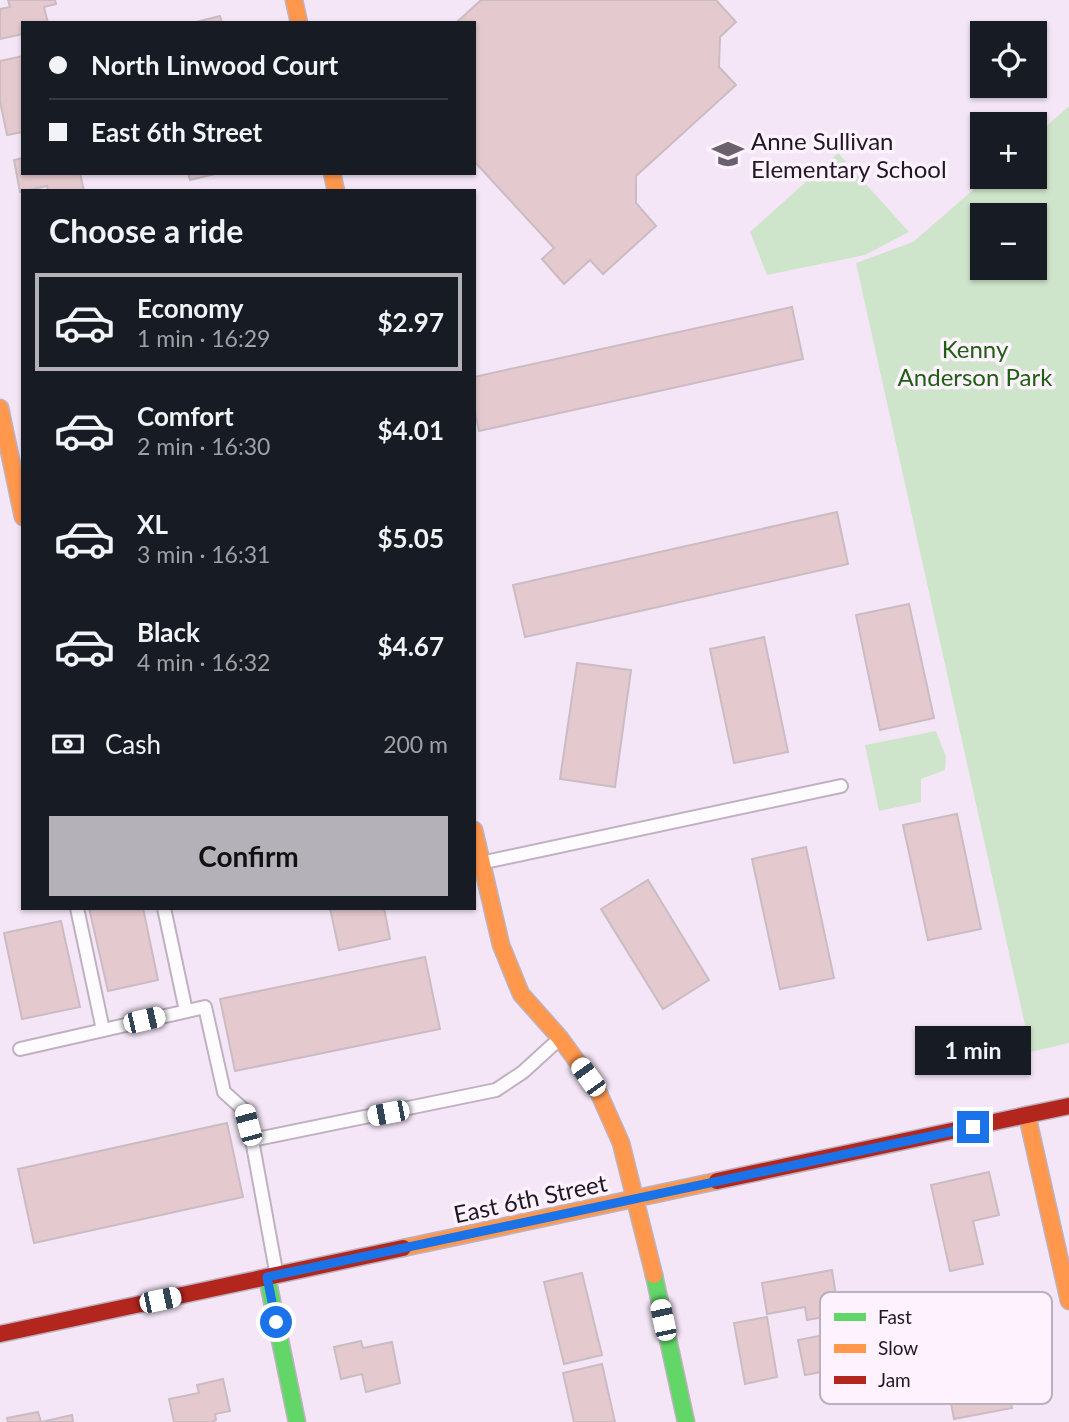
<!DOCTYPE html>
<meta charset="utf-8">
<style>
:root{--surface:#171b24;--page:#20242c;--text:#f1f3f6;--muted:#9ea1a6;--line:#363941;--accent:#b5b1b8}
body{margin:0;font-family:Lato,sans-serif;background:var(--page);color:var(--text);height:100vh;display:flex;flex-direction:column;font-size:26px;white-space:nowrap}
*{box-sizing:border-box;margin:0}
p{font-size:23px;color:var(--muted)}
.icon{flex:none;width:38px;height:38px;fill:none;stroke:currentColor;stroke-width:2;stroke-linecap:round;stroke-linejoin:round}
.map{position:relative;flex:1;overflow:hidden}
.drawer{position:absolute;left:21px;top:189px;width:455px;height:721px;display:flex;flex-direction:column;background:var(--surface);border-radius:0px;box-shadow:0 2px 5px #0004}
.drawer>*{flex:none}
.guide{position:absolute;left:21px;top:21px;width:455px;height:154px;border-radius:0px;box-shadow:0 2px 5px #0004;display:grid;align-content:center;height:154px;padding:0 28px;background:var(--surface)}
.buttons{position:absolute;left:970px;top:21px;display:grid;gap:14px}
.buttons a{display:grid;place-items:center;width:77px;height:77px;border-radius:0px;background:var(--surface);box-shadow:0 2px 5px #0004;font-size:35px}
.end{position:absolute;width:32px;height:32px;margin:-16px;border:9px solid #1a73e8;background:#fff;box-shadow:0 0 0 4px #fff}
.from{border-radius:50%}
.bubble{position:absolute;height:49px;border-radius:0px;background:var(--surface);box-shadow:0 2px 5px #0004;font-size:23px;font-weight:700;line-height:49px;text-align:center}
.car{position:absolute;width:21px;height:42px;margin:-21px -10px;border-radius:9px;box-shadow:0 0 5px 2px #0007;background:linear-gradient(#fff 24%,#345 0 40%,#fff 0 76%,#345 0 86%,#fff 0)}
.guide b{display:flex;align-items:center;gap:24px;height:66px;font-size:26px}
.guide b+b{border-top:2px solid var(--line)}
.guide i{width:18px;height:18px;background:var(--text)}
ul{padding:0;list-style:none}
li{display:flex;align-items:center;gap:21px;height:98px;margin:0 14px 10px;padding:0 14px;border:4px solid transparent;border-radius:0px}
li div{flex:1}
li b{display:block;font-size:26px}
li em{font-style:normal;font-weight:700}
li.active{border-color:var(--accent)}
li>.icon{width:63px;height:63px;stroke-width:1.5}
h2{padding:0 28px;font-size:32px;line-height:84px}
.pay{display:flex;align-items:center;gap:18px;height:77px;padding:0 28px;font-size:26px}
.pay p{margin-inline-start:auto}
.action{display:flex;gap:14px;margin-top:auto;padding:14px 28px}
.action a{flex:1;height:80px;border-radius:0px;background:var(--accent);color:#111;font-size:28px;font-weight:700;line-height:80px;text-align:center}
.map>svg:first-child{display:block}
</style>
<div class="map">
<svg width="1069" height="1422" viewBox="0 0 1069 1422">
<rect width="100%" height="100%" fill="#f4e6f6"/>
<g fill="#cfe5cb" fill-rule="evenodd">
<path d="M1069,106V1043L1031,1052L856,263L913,242L988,177H1034V137ZM982,215H1034V268H982Z"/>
<path d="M838,153L909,232L865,255L767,275L750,232Z"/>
<path d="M936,731L946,757L945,770L921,779V802L879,811L865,745Z"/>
</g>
<g fill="#e4c9ce" stroke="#cabcc2" stroke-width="2">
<path d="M8,0H55L56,4L44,7L48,23H23V34L0,39V9L10,7Z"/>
<path d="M481,0H716L736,22L720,37L719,67L736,85L636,176V203L656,226L603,274L590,260L564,284L542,259L554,248L474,161V23H456Z"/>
<path d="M220,16L222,23H192Z"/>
<path d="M23,56V132L7,135L0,101V61Z"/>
<path d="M23,158V173H80L84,191H48L47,186L20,192L14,160Z"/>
<path d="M188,173H219L190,180Z"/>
<path d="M792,307L803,359L479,431L474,408V377Z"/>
<path d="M837,512L848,564L525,637L513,585Z"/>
<path d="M909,604L934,718L880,730L856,615Z"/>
<path d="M764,637L788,752L734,763L710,649Z"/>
<path d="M577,663L631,670L615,787L560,779Z"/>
<path d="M957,814L981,929L928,940L903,825Z"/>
<path d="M806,847L834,978L780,989L752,859Z"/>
<path d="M648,880L709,980L663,1009L601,909Z"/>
<path d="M89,908H143L158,980L108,991Z"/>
<path d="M330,908H384L390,939L339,950Z"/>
<path d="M61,921L80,1007L22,1019L4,933Z"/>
<path d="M425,957L440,1029L235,1071L220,999Z"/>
<path d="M227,1123L243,1197L34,1243L18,1169Z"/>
<path d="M989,1172L999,1215L973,1221L983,1264L950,1271L931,1185Z"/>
<path d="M832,1270L837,1302L821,1304L824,1317L807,1320L805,1307L767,1314L762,1283Z"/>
<path d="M582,1273L602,1355L564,1364L544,1282Z"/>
<path d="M767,1317L777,1377L745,1384L734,1323Z"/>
<path d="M857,1329L864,1364L805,1375L798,1340Z"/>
<path d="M361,1341L363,1348L392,1342L400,1383L366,1392L362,1374L341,1379L334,1347Z"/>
<path d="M1002,1359L1012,1408L954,1419L946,1377L970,1372L969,1365Z"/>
<path d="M602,1364L615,1422H574L563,1373Z"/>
<path d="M223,1379L230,1411L215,1414L216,1420L212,1422H174L169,1399L199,1393L197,1385Z"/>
<path d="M38,1412L41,1422L72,1415L73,1422H8L7,1418Z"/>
</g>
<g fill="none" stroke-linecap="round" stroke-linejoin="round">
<defs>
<g id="lane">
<path d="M485,862L841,786"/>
<path d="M77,908L103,1030"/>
<path d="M164,908L186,1011"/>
<path d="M20,1049L205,1007L224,1092L244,1110L252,1140"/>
<path d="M276,1271L252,1140L496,1090L523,1072L557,1041"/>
</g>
<g id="fast">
<path d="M654,1275L686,1422"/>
<path d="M267,1277L297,1422"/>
</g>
<g id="slow">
<path d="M294,0L299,23"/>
<path d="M332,173L336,191"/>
<path d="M0,408L23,517"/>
<path d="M474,830L501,945L521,994L560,1038L597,1089L621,1143L654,1275"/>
<path d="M1027,1115L1069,1301"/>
<path d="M403,1248L717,1181"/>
</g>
<g id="jam">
<path d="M717,1181L1069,1106"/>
<path d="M0,1334L403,1248"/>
</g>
</defs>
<use href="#lane" stroke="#beb2bf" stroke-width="16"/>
<use href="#fast" stroke="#beb2bf" stroke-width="19"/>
<use href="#slow" stroke="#beb2bf" stroke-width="19"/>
<use href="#jam" stroke="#beb2bf" stroke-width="19"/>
<use href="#lane" stroke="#fdfbfe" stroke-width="12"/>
<use href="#fast" stroke="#63d668" stroke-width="16"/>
<use href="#slow" stroke="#ff974d" stroke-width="16"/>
<use href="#jam" stroke="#b3261e" stroke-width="16"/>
</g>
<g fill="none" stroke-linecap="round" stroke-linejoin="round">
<path stroke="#1a73e8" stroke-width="9" d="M276,1322L267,1277L973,1127"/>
</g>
<defs>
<symbol id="school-bare" viewBox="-9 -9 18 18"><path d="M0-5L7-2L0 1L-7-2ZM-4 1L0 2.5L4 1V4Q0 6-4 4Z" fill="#6b606d" stroke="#fdf2fe" stroke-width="2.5" paint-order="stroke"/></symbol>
</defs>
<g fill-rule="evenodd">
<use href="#school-bare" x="706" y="132" width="44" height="44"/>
</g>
<g text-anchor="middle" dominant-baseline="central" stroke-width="7" stroke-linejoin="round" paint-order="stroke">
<g font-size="24" fill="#211823" stroke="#fdf2fe" text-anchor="start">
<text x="751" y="140">Anne Sullivan<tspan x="751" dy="28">Elementary School</tspan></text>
</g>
<g font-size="24" fill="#1f5f11" stroke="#fdf2fe">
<text x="975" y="348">Kenny<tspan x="975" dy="28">Anderson Park</tspan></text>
</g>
<g font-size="24" fill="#211823" stroke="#fdf2fe">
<text transform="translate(530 1198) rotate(-12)">East 6th Street</text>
</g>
</g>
<rect x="820" y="1292" width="232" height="112" rx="10" fill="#fdf2fe" stroke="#bbb1bc" stroke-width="2"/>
<rect x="834" y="1313" width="32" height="8" fill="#63d668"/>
<rect x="834" y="1344" width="32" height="9" fill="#ff974d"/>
<rect x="834" y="1376" width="32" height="8" fill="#b3261e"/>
<g font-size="19" fill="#211823">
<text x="878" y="1324">Fast</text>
<text x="878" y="1355">Slow</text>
<text x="878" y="1387">Jam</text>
</g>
</svg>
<div class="buttons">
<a><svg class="icon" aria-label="locate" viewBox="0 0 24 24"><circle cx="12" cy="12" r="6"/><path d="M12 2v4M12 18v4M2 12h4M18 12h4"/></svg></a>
<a>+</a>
<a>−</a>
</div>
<i class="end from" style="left:276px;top:1322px"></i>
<i class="end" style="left:973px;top:1127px"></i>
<div class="bubble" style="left:915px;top:1026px;width:116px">1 min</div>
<i class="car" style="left:144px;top:1020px;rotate:77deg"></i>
<i class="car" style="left:588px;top:1077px;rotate:324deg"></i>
<i class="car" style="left:388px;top:1113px;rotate:259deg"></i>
<i class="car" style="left:248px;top:1125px;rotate:345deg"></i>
<i class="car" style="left:160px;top:1300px;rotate:78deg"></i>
<i class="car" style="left:663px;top:1320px;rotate:348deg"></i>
<div class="guide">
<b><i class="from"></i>North Linwood Court</b>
<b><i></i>East 6th Street</b>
</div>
<section class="drawer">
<h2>Choose a ride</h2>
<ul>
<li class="active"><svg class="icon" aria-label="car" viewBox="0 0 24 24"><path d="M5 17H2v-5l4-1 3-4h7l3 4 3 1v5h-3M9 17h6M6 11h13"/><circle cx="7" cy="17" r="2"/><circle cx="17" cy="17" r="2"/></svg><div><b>Economy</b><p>1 min · 16:29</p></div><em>$2.97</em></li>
<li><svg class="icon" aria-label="car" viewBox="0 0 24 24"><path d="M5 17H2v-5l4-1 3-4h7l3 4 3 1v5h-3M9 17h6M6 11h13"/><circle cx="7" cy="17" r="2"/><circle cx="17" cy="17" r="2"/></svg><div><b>Comfort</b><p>2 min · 16:30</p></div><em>$4.01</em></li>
<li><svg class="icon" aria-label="car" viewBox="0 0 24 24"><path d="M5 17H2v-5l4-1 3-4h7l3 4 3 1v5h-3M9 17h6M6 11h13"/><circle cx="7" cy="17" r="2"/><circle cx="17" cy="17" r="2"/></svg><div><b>XL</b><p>3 min · 16:31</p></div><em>$5.05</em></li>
<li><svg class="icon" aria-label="car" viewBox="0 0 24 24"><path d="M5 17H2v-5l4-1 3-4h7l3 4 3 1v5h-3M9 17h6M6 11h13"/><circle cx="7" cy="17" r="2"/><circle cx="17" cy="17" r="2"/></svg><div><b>Black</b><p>4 min · 16:32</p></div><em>$4.67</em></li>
</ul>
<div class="pay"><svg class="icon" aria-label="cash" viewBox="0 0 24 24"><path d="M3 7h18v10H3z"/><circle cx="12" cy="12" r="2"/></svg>Cash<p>200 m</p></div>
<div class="action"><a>Confirm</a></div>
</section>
</div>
